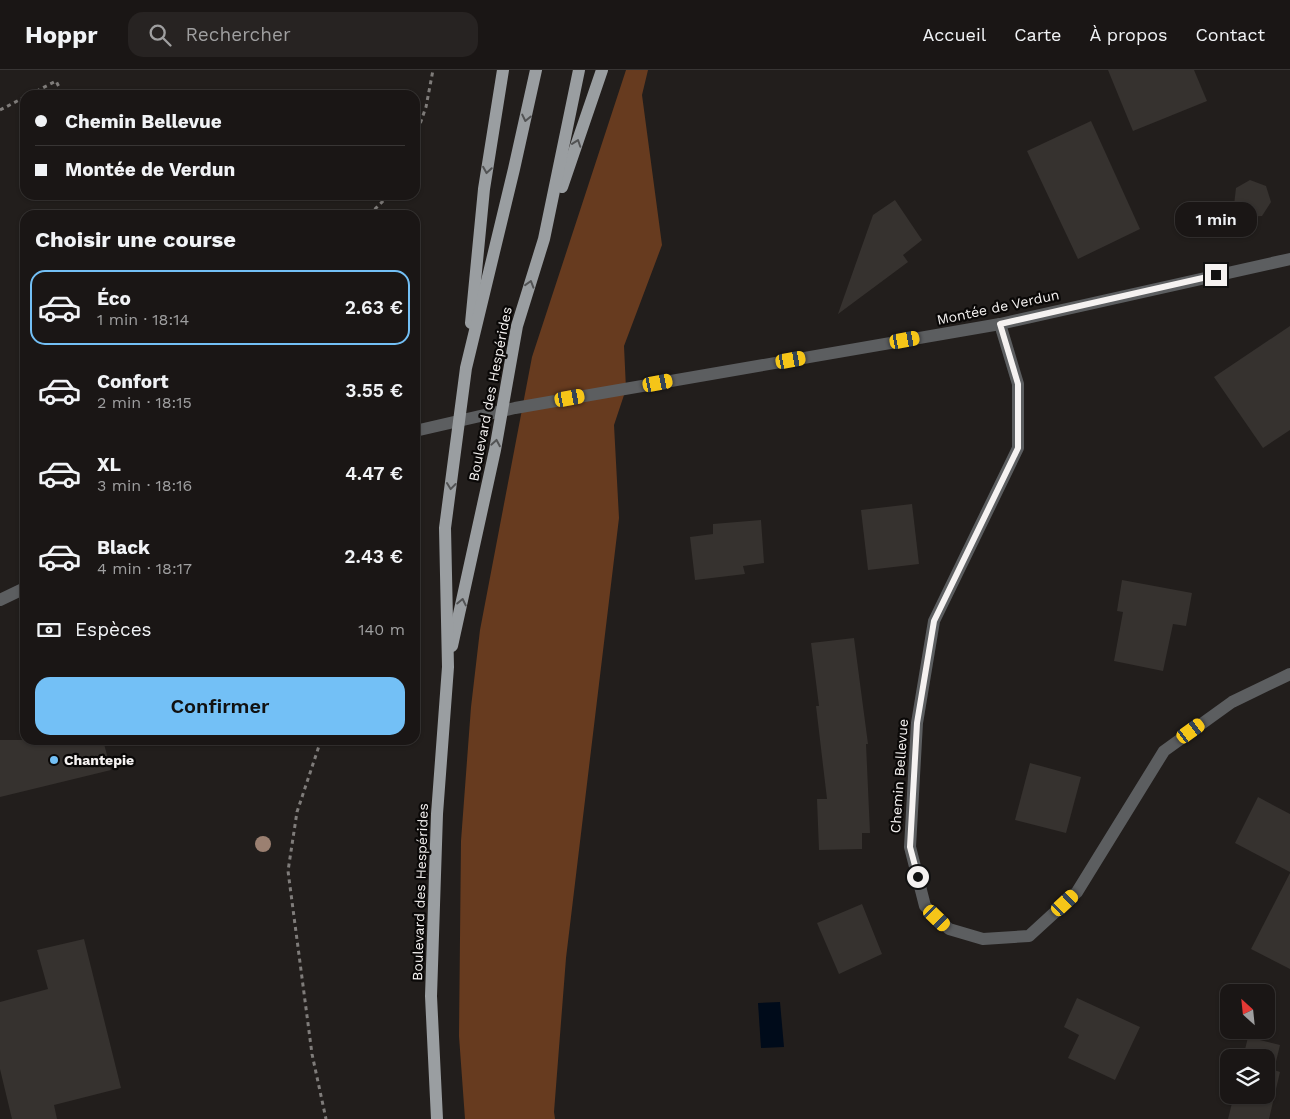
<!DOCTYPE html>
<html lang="fr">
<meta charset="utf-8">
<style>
:root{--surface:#1a1615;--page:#272322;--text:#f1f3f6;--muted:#9f9fa0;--line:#383534;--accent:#73c0f6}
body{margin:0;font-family:"Work Sans",sans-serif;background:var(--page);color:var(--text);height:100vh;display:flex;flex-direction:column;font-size:19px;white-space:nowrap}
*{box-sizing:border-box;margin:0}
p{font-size:16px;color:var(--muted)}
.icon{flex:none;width:28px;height:28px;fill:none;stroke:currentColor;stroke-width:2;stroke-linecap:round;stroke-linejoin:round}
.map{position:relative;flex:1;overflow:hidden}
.drawer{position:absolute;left:20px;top:140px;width:400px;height:535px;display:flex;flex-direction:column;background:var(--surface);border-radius:15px;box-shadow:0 1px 4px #0004,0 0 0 1px var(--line)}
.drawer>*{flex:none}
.banner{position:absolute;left:20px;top:20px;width:400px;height:110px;border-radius:15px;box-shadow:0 1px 4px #0004,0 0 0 1px var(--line);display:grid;align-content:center;height:110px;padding:0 15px;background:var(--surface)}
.needle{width:32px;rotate:333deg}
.tools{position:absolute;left:1220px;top:914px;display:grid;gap:10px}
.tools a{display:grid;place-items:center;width:55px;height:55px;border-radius:10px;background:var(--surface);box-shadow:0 1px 4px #0004,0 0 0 1px var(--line);font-size:25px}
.end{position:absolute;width:22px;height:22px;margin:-11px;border:6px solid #f5f2f1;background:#111;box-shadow:0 0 0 2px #111}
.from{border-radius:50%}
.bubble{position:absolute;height:35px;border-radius:15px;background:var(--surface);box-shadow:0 1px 4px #0004,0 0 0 1px var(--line);font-size:16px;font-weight:600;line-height:35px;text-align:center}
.car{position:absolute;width:15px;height:30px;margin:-15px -8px;border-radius:6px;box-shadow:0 0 4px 1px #0007;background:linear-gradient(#f5c518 24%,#345 0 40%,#f5c518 0 76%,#345 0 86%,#f5c518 0)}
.banner b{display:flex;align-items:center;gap:18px;height:48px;font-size:19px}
.banner b+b{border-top:1px solid var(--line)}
.banner i{width:12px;height:12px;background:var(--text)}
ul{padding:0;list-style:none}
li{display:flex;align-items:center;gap:15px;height:75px;margin:0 10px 8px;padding:0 5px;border:2px solid transparent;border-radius:15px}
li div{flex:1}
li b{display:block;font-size:19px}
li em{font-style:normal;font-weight:600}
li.selected{border-color:var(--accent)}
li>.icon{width:45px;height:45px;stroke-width:1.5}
h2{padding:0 15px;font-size:22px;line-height:60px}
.pay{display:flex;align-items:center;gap:12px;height:55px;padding:0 15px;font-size:19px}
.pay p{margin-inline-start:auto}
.primary-button{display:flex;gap:10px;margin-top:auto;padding:10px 15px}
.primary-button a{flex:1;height:58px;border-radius:15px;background:var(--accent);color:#111;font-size:20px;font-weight:600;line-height:58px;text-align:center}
header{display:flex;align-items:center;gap:30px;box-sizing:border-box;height:70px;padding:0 25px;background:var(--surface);border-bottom:1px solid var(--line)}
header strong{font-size:24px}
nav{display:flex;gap:28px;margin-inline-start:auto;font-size:18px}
.search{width:350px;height:45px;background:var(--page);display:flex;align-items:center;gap:12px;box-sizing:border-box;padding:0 18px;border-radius:15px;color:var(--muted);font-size:19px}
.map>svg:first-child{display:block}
</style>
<header>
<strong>Hoppr</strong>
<div class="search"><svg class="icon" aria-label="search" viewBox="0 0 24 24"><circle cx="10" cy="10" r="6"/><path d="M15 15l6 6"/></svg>Rechercher</div>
<nav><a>Accueil</a><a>Carte</a><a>À propos</a><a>Contact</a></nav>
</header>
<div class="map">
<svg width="1290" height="1049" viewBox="0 0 1290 1049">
<rect width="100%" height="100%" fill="#221e1c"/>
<path fill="#673b1f" d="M626,0H648L642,25L662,175L624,276L626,319L614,355L619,448L566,888L554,1042L555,1049H465L459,966L461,771L471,637L480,560L532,287Z"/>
<path fill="#000b1a" d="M780,932L784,977L761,978L758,933Z"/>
<g fill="#36322f">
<path d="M1108,0H1194L1207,31L1133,61Z"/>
<path d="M1091,51L1140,159L1078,189L1027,81Z"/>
<path d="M1250,110L1266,116L1271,132L1262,146L1245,147L1234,135L1236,118Z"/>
<path d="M895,130L922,170L903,185L908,192L838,244L873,145Z"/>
<path d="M1290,256V360L1263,378L1214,307Z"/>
<path d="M912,434L919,494L868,500L861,440Z"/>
<path d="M761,450L764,493L743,496L745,504L695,510L690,467L713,464V454Z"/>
<path d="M1122,510L1192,523L1186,556L1173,554L1163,601L1114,591L1123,542L1117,541Z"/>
<path d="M854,568L868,674H866L870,763H862V779L819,780L817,729H827L816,636H819L811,573Z"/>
<path d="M0,670H103L111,700L0,727Z"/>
<path d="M1030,693L1081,707L1066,763L1015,750Z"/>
<path d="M1258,727L1290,744V802L1235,773Z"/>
<path d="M1290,803V899L1251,879Z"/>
<path d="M862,834L882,884L839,904L817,853Z"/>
<path d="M84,869L121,1018L54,1035L57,1049H12L0,999V932L48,919L37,880Z"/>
<path d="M1077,928L1140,957L1115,1010L1068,988L1079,965L1064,957Z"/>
<path d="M1248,967L1280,975L1274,1000L1280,1002L1269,1049H1228L1234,1025H1266V988H1243Z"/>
</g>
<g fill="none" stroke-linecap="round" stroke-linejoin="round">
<g stroke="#7f7c7a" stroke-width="3" stroke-dasharray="4 4" stroke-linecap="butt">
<path d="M29,25L56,11L63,25"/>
<path d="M0,40L25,27"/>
<path d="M415,68L426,37L433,0"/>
<path d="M369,145L389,125"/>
<path d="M321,670L297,742L288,801L312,984L326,1049"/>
</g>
<g stroke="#5c5e60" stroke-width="12">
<path d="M1000,254L1018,314V378L934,551L917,653L910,777L925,836L949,859L983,869L1029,866L1077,822L1164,681L1232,632L1290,604"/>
<path d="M415,361L515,338L1000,254L1290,189"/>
<path d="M0,530L25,518"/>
</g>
<g stroke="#9a9ea1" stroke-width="12">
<path d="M562,117L602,0"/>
<path d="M471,253L484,119L503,0"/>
<path d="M452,576L495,380L517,256L544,169L579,0"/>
<path d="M437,1049L431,926L437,744L448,597L445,458L466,298L514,99L536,0"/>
</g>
</g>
<circle fill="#9b8071" cx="263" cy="774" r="8"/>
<defs><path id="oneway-chevron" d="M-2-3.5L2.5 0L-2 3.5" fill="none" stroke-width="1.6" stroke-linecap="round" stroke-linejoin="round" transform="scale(1.25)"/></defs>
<g stroke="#525354">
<use href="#oneway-chevron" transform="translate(526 48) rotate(102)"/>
<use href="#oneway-chevron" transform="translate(577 73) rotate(-71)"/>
<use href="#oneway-chevron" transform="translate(487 100) rotate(99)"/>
<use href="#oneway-chevron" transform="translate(530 214) rotate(-73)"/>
<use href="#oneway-chevron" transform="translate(496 373) rotate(-80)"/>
<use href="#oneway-chevron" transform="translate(451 416) rotate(97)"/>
<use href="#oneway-chevron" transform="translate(462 532) rotate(-78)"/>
</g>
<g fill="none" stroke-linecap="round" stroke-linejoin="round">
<path stroke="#f5f2f1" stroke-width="6" d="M918,807L910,777L917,653L934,551L1018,378V314L1000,254L1216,205"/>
</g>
<circle fill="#73c0f6" stroke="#0a0807" stroke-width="2" cx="54" cy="690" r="5"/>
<g text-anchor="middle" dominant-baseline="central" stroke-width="4.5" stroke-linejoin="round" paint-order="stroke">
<g font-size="14" fill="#f5f2f1" stroke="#0a0807">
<text transform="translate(998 237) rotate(-12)">Montée de Verdun</text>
<text transform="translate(490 324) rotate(-79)">Boulevard des Hespérides</text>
<text transform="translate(899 706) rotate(-86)">Chemin Bellevue</text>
<text transform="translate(420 822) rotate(-88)">Boulevard des Hespérides</text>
</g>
<g font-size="14" font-weight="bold" fill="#f5f2f1" stroke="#0a0807" text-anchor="start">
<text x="64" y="690">Chantepie</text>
</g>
</g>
</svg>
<div class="tools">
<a><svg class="needle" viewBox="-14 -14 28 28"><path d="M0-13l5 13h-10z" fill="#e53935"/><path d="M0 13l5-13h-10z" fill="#9f9fa0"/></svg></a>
<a><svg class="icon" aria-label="layers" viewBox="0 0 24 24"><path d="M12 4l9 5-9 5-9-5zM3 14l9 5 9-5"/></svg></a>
</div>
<i class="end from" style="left:918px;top:807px"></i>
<i class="end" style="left:1216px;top:205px"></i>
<div class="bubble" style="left:1175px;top:132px;width:82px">1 min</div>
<i class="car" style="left:905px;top:270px;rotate:80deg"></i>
<i class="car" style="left:791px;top:290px;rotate:80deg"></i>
<i class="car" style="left:658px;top:313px;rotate:79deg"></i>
<i class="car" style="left:570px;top:328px;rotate:80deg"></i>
<i class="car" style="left:1191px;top:661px;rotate:54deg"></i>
<i class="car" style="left:1065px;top:833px;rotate:47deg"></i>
<i class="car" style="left:937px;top:848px;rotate:134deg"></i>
<div class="banner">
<b><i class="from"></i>Chemin Bellevue</b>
<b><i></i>Montée de Verdun</b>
</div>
<section class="drawer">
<h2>Choisir une course</h2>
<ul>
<li class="selected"><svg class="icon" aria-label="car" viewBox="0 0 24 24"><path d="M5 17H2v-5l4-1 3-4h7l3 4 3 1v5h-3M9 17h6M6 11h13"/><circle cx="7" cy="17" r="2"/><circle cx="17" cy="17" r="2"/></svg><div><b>Éco</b><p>1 min · 18:14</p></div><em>2.63 €</em></li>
<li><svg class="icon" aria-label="car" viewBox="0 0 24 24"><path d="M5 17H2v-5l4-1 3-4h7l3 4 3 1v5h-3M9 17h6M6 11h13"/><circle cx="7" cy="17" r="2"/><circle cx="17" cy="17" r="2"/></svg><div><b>Confort</b><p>2 min · 18:15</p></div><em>3.55 €</em></li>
<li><svg class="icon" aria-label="car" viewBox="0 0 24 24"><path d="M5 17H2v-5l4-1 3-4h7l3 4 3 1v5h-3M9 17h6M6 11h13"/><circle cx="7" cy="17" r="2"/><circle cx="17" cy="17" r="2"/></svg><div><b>XL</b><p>3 min · 18:16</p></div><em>4.47 €</em></li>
<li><svg class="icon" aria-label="car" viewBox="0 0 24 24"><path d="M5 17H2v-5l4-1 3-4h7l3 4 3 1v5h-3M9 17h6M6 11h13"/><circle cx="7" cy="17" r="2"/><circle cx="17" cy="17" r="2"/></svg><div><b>Black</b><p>4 min · 18:17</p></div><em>2.43 €</em></li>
</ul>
<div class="pay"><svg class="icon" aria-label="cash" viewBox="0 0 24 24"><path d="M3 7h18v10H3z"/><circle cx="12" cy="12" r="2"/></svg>Espèces<p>140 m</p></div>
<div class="primary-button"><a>Confirmer</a></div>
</section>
</div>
